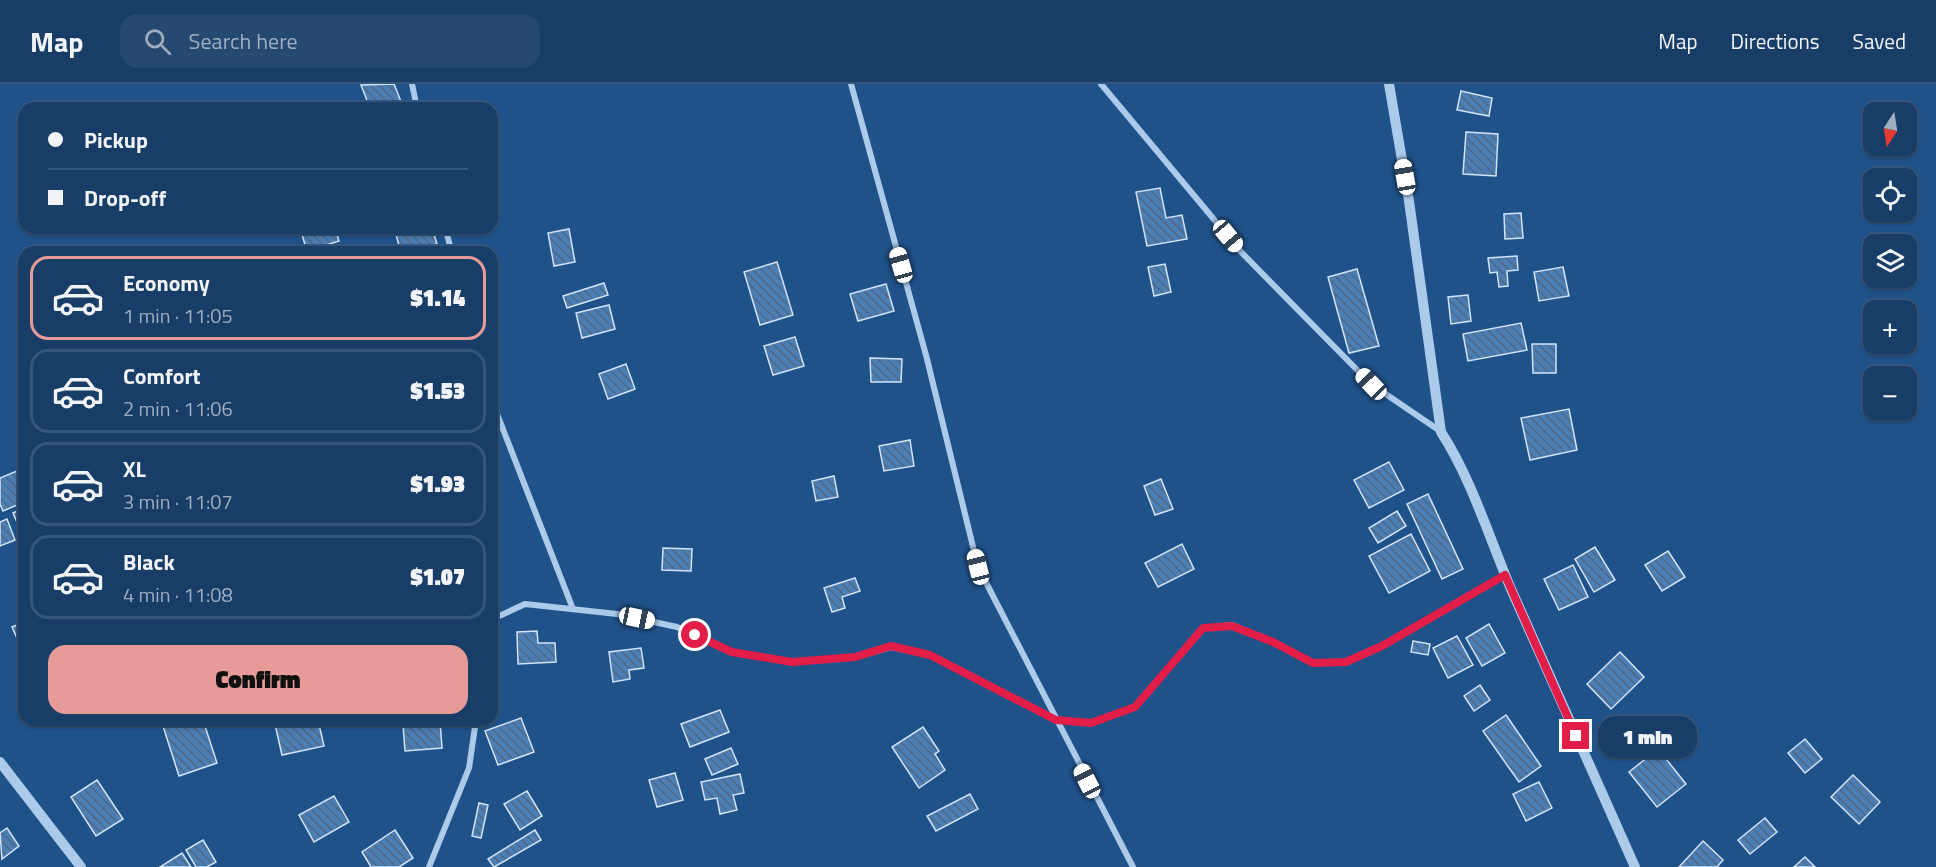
<!DOCTYPE html>
<meta charset="utf-8">
<style>
:root{--surface:#183e68;--page:#254971;--text:#f1f3f6;--muted:#9faec0;--line:#36577c;--accent:#e69b98}
body{margin:0;font-family:"Titillium Web",sans-serif;background:var(--page);color:var(--text);height:100vh;display:flex;flex-direction:column;font-size:22px;white-space:nowrap}
*{box-sizing:border-box;margin:0}
p{font-size:20px;color:var(--muted)}
.icon{flex:none;width:33px;height:33px;fill:none;stroke:currentColor;stroke-width:2;stroke-linecap:round;stroke-linejoin:round}
.map{position:relative;flex:1;overflow:hidden}
.side{position:absolute;left:18px;top:162px;width:480px;height:480px;display:flex;flex-direction:column;background:var(--surface);border-radius:18px;box-shadow:0 2px 4px #0004,0 0 0 2px var(--line)}
.side>*{flex:none}
.top-card{position:absolute;left:18px;top:18px;width:480px;height:132px;border-radius:18px;box-shadow:0 2px 4px #0004,0 0 0 2px var(--line);display:grid;align-content:center;height:132px;padding:0 30px;background:var(--surface)}
.needle{width:39px;rotate:192deg}
.controls{position:absolute;left:1863px;top:18px;display:grid;gap:12px}
.controls a{display:grid;place-items:center;width:54px;height:54px;border-radius:12px;background:var(--surface);box-shadow:0 2px 4px #0004,0 0 0 2px var(--line);font-size:30px}
.end{position:absolute;width:27px;height:27px;margin:-14px;border:8px solid #e11d48;background:#fff;box-shadow:0 0 0 3px #fff}
.from{border-radius:50%}
.bubble{position:absolute;height:42px;border-radius:18px;background:var(--surface);box-shadow:0 2px 4px #0004,0 0 0 2px var(--line);font-size:20px;font-weight:800;line-height:42px;text-align:center}
.car{position:absolute;width:18px;height:36px;margin:-18px -9px;border-radius:8px;box-shadow:0 0 4px 2px #0007;background:linear-gradient(#fff 24%,#345 0 40%,#fff 0 76%,#345 0 86%,#fff 0)}
.top-card b{display:flex;align-items:center;gap:21px;height:57px;font-size:22px}
.top-card b+b{border-top:2px solid var(--line)}
.top-card i{width:15px;height:15px;background:var(--text)}
ul{padding:10px 0 0;list-style:none}
li{display:flex;align-items:center;gap:18px;height:84px;margin:0 12px 9px;padding:0 18px;border:3px solid var(--line);border-radius:18px}
li div{flex:1}
li b{display:block;font-size:22px}
li em{font-style:normal;font-weight:800}
li.selected{border-color:var(--accent)}
li>.icon{width:54px;height:54px;stroke-width:1.5}
.primary-button{display:flex;gap:12px;margin-top:auto;padding:12px 30px}
.primary-button a{flex:1;height:69px;border-radius:18px;background:var(--accent);color:#111;font-size:24px;font-weight:800;line-height:69px;text-align:center}
header{display:flex;align-items:center;gap:36px;box-sizing:border-box;height:84px;padding:0 30px;background:var(--surface);border-bottom:2px solid var(--line)}
header strong{font-size:28px}
nav{display:flex;gap:33px;margin-inline-start:auto;font-size:21px}
.search{width:420px;height:54px;background:var(--page);display:flex;align-items:center;gap:15px;box-sizing:border-box;padding:0 21px;border-radius:18px;color:var(--muted);font-size:22px}
.map>svg:first-child{display:block}
</style>
<header>
<strong>Map</strong>
<div class="search"><svg class="icon" aria-label="search" viewBox="0 0 24 24"><circle cx="10" cy="10" r="6"/><path d="M15 15l6 6"/></svg>Search here</div>
<nav><a>Map</a><a>Directions</a><a>Saved</a></nav>
</header>
<div class="map">
<svg width="1936" height="783" viewBox="0 0 1936 783">
<defs>
<pattern id="building-back-hatch" width="6" height="6" patternUnits="userSpaceOnUse" patternTransform="scale(1.5)"><rect width="6" height="6" fill="#4d7eb3"/><path d="M-1 5l2 2M0 0l6 6M5-1l2 2" fill="none" stroke="#4d6885"/></pattern>
</defs>
<rect width="100%" height="100%" fill="#20528a"/>
<g fill="url(#building-back-hatch)" stroke="#d1e4f8" stroke-width="1.5">
<path d="M394,0L402,20L392,24H370L361,1Z"/>
<path d="M1461,7L1492,14L1489,32L1457,26Z"/>
<path d="M1466,48L1498,50L1496,92L1463,90Z"/>
<path d="M1160,104L1166,134L1182,131L1187,155L1147,162L1136,108Z"/>
<path d="M1521,129L1523,154L1505,155L1504,130Z"/>
<path d="M300,144H335L339,157L307,167Z"/>
<path d="M394,144H432L437,160L401,168Z"/>
<path d="M569,145L575,178L554,182L548,149Z"/>
<path d="M1517,172L1518,186L1507,187L1508,202L1499,203L1497,188L1490,189L1488,174Z"/>
<path d="M777,178L793,231L760,241L744,188Z"/>
<path d="M1165,180L1171,208L1154,212L1148,183Z"/>
<path d="M1563,183L1569,212L1539,217L1534,188Z"/>
<path d="M1357,185L1379,262L1349,269L1328,193Z"/>
<path d="M604,199L608,211L567,224L563,212Z"/>
<path d="M886,200L894,227L858,237L850,210Z"/>
<path d="M1468,211L1471,237L1451,240L1448,213Z"/>
<path d="M609,221L615,245L582,254L576,229Z"/>
<path d="M1521,239L1527,266L1468,277L1463,250Z"/>
<path d="M795,253L804,282L773,291L764,262Z"/>
<path d="M1532,260H1556V289H1533Z"/>
<path d="M870,274L902,275L901,298H871Z"/>
<path d="M626,280L635,305L608,315L599,290Z"/>
<path d="M1569,325L1577,366L1530,376L1521,334Z"/>
<path d="M910,356L914,382L884,387L879,362Z"/>
<path d="M1389,378L1404,406L1369,424L1354,396Z"/>
<path d="M24,384V418L3,427L0,420V394Z"/>
<path d="M834,392L838,413L816,417L812,397Z"/>
<path d="M1161,395L1173,425L1155,431L1144,402Z"/>
<path d="M1428,410L1463,485L1442,495L1407,420Z"/>
<path d="M24,424V455L13,429Z"/>
<path d="M1397,427L1406,442L1378,459L1369,444Z"/>
<path d="M7,435L15,456L0,462V438Z"/>
<path d="M1411,450L1430,487L1389,509L1369,472Z"/>
<path d="M1182,460L1194,485L1158,503L1145,479Z"/>
<path d="M1595,463L1615,496L1594,508L1575,475Z"/>
<path d="M663,464L692,465L691,487L662,486Z"/>
<path d="M1668,467L1685,493L1662,507L1645,481Z"/>
<path d="M1573,481L1588,513L1559,526L1544,495Z"/>
<path d="M855,494L860,507L842,513L845,524L832,528L824,504Z"/>
<path d="M24,538V570L12,543Z"/>
<path d="M1489,540L1505,569L1482,582L1466,554Z"/>
<path d="M537,547L538,559H555L556,578L518,580L517,548Z"/>
<path d="M1457,552L1473,581L1448,594L1433,564Z"/>
<path d="M1413,557L1430,560L1428,571L1411,568Z"/>
<path d="M641,564L644,584L629,586L630,595L613,598L609,568Z"/>
<path d="M1620,568L1644,593L1611,625L1587,600Z"/>
<path d="M1480,601L1490,616L1474,627L1464,612Z"/>
<path d="M720,626L729,648L690,663L681,640Z"/>
<path d="M1506,631L1541,682L1519,698L1483,647Z"/>
<path d="M521,634L534,668L498,681L485,647Z"/>
<path d="M161,636H203L217,679L179,692Z"/>
<path d="M274,636H318L324,662L282,671Z"/>
<path d="M440,637L442,664L405,667L403,640Z"/>
<path d="M923,643L939,667L935,670L945,686L919,704L892,663Z"/>
<path d="M1805,655L1822,675L1805,689L1788,669Z"/>
<path d="M731,664L738,680L712,691L705,675Z"/>
<path d="M1658,665L1686,700L1657,723L1629,688Z"/>
<path d="M675,689L683,716L657,723L649,696Z"/>
<path d="M740,690L744,709L733,711L737,726L720,730L717,714L705,716L701,698Z"/>
<path d="M1853,691L1880,718L1859,740L1831,713Z"/>
<path d="M97,696L123,735L96,752L71,713Z"/>
<path d="M1539,698L1552,724L1526,737L1513,710Z"/>
<path d="M527,707L542,732L520,746L504,720Z"/>
<path d="M970,710L978,725L936,747L927,732Z"/>
<path d="M334,712L349,738L314,758L299,731Z"/>
<path d="M479,719L488,721L481,754L472,752Z"/>
<path d="M1765,734L1777,748L1750,770L1738,756Z"/>
<path d="M7,744L19,762L2,775L0,749Z"/>
<path d="M395,746L413,774L399,783H371L362,768Z"/>
<path d="M535,746L541,756L494,783L488,775Z"/>
<path d="M203,756L216,778L207,783H196L186,766Z"/>
<path d="M1703,757L1723,776L1717,783H1679Z"/>
<path d="M182,769L191,783H160Z"/>
<path d="M1805,773L1815,783H1794Z"/>
</g>
<g fill="none" stroke-linecap="round" stroke-linejoin="round">
<g stroke="#accbeb" stroke-width="6">
<path d="M412,0L417,24"/>
<path d="M851,0L926,271L978,483L1133,783"/>
<path d="M1101,0L1242,169L1371,300L1440,347"/>
<path d="M445,144L452,168"/>
<path d="M492,317L573,525"/>
<path d="M492,552L497,533L525,520L617,530L677,543L732,568L792,578L855,573L891,563L930,571L1056,636L1091,639L1135,623L1203,544L1232,541L1273,558L1313,579L1346,578L1382,562L1505,491"/>
<path d="M429,783L469,684L476,636"/>
</g>
<g stroke="#accbeb" stroke-width="10">
<path d="M1389,0L1409,117L1441,348C1471,394 1489,453 1511,505C1552,598 1594,690 1635,783"/>
<path d="M0,678L81,783"/>
</g>
</g>
<g fill="none" stroke-linecap="round" stroke-linejoin="round">
<path stroke="#e11d48" stroke-width="8" d="M695,551L732,568L792,578L855,573L891,562L930,571L1056,636L1091,639L1135,623L1203,544L1232,542L1273,558L1313,579L1346,578L1382,562L1505,491L1576,652"/>
</g>
</svg>
<div class="controls">
<a><svg class="needle" viewBox="-14 -14 28 28"><path d="M0-13l5 13h-10z" fill="#e53935"/><path d="M0 13l5-13h-10z" fill="#9faec0"/></svg></a>
<a><svg class="icon" aria-label="locate" viewBox="0 0 24 24"><circle cx="12" cy="12" r="6"/><path d="M12 2v4M12 18v4M2 12h4M18 12h4"/></svg></a>
<a><svg class="icon" aria-label="layers" viewBox="0 0 24 24"><path d="M12 4l9 5-9 5-9-5zM3 14l9 5 9-5"/></svg></a>
<a>+</a>
<a>−</a>
</div>
<i class="end from" style="left:695px;top:551px"></i>
<i class="end" style="left:1576px;top:652px"></i>
<div class="bubble" style="left:1598px;top:632px;width:99px">1 min</div>
<i class="car" style="left:1405px;top:93px;rotate:350deg"></i>
<i class="car" style="left:1228px;top:152px;rotate:140deg"></i>
<i class="car" style="left:901px;top:181px;rotate:344deg"></i>
<i class="car" style="left:1371px;top:300px;rotate:316deg"></i>
<i class="car" style="left:978px;top:483px;rotate:346deg"></i>
<i class="car" style="left:637px;top:534px;rotate:102deg"></i>
<i class="car" style="left:1087px;top:697px;rotate:333deg"></i>
<div class="top-card">
<b><i class="from"></i>Pickup</b>
<b><i></i>Drop-off</b>
</div>
<section class="side">
<ul>
<li class="selected"><svg class="icon" aria-label="car" viewBox="0 0 24 24"><path d="M5 17H2v-5l4-1 3-4h7l3 4 3 1v5h-3M9 17h6M6 11h13"/><circle cx="7" cy="17" r="2"/><circle cx="17" cy="17" r="2"/></svg><div><b>Economy</b><p>1 min · 11:05</p></div><em>$1.14</em></li>
<li><svg class="icon" aria-label="car" viewBox="0 0 24 24"><path d="M5 17H2v-5l4-1 3-4h7l3 4 3 1v5h-3M9 17h6M6 11h13"/><circle cx="7" cy="17" r="2"/><circle cx="17" cy="17" r="2"/></svg><div><b>Comfort</b><p>2 min · 11:06</p></div><em>$1.53</em></li>
<li><svg class="icon" aria-label="car" viewBox="0 0 24 24"><path d="M5 17H2v-5l4-1 3-4h7l3 4 3 1v5h-3M9 17h6M6 11h13"/><circle cx="7" cy="17" r="2"/><circle cx="17" cy="17" r="2"/></svg><div><b>XL</b><p>3 min · 11:07</p></div><em>$1.93</em></li>
<li><svg class="icon" aria-label="car" viewBox="0 0 24 24"><path d="M5 17H2v-5l4-1 3-4h7l3 4 3 1v5h-3M9 17h6M6 11h13"/><circle cx="7" cy="17" r="2"/><circle cx="17" cy="17" r="2"/></svg><div><b>Black</b><p>4 min · 11:08</p></div><em>$1.07</em></li>
</ul>
<div class="primary-button"><a>Confirm</a></div>
</section>
</div>
